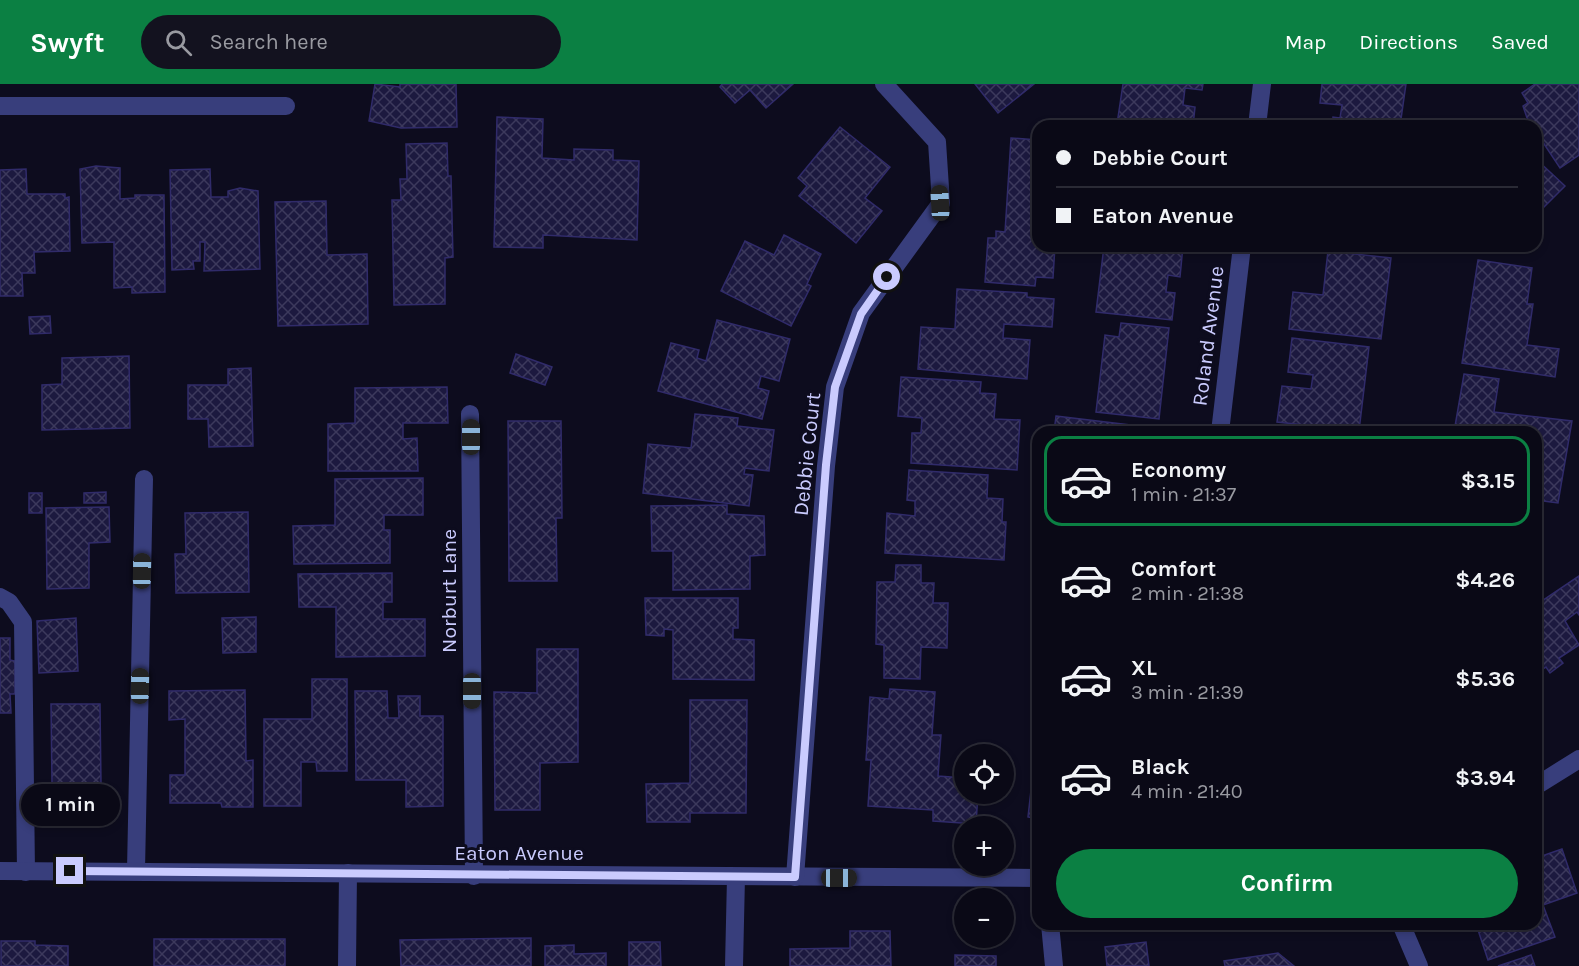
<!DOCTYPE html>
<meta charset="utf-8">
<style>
:root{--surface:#0a0916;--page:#13121f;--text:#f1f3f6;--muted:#999aa1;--line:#2a2a35;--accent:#0b8043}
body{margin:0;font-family:Karla,sans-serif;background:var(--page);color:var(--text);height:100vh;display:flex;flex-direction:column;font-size:22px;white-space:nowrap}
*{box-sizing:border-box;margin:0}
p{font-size:20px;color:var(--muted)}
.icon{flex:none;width:33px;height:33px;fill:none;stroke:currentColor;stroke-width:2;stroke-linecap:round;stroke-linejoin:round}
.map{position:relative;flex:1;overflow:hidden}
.panel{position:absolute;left:1032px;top:342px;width:510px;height:504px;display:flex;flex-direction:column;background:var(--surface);border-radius:18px;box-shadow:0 3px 9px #0003,0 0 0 2px var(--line)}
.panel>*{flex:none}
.guide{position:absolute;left:1032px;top:36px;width:510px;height:132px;border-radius:18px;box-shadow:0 3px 9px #0003,0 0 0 2px var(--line);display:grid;align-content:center;height:132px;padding:0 24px;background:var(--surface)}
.fabs{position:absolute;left:954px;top:660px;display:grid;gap:12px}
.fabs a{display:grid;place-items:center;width:60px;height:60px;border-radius:50%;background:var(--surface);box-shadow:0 3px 9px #0003,0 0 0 2px var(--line);font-size:30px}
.end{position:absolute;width:27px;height:27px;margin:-14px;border:8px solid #cacbfe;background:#111;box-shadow:0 0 0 3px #111}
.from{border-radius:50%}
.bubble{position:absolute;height:42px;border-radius:21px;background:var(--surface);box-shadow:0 3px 9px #0003,0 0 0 2px var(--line);font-size:20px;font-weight:700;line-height:42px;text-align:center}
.car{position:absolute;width:18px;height:36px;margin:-18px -9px;border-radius:8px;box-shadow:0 0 4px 2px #0007;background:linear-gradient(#222 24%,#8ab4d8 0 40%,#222 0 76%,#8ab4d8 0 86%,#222 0)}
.guide b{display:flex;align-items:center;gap:21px;height:57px;font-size:22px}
.guide b+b{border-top:2px solid var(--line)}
.guide i{width:15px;height:15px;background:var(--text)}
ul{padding:10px 0 0;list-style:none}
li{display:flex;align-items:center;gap:18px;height:90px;margin:0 12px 9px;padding:0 12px;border:3px solid transparent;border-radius:18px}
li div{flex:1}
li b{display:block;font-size:22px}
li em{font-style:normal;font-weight:700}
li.on{border-color:var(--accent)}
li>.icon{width:54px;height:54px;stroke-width:1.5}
.action{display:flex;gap:12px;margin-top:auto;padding:12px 24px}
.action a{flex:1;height:69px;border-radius:36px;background:var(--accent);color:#fff;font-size:24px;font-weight:700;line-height:69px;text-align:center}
header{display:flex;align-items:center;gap:36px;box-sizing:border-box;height:84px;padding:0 30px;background:var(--accent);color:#fff}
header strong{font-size:28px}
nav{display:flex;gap:33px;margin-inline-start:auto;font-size:21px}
.search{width:420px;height:54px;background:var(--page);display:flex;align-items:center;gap:15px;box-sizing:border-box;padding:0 21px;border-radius:33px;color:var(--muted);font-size:22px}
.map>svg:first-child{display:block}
</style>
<header>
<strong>Swyft</strong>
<div class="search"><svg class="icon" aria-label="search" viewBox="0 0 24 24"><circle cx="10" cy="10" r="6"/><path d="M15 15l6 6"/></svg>Search here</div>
<nav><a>Map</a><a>Directions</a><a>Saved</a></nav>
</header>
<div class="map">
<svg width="1579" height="882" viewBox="0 0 1579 882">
<defs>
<pattern id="building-cross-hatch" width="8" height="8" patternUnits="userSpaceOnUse" patternTransform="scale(1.5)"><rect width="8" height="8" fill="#1c193f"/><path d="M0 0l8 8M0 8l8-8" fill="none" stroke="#3c395c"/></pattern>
</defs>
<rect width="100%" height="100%" fill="#0d0c1e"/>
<g fill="url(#building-cross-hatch)" stroke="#302b6a" stroke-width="1.5">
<path d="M375,0L400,3V0H456L457,43L401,44L369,37Z"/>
<path d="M722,0H793L766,24L750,6L735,19L720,3Z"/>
<path d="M975,0H1034L998,29Z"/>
<path d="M1123,0H1203L1202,6L1185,4L1183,21L1195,23L1193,42L1117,40Z"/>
<path d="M1322,0H1406L1400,42H1332L1333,33L1340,34L1342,21L1320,19Z"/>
<path d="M1535,0H1579V71L1560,84L1536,48V42H1532L1527,34L1523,22L1528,19L1522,9Z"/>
<path d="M497,33L543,35L542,74L574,76V65L613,66V76L639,77L637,156L543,151V164L494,163Z"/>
<path d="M840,43L890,83L865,114L882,127L856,159L799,112L807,102L798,94Z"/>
<path d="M1011,54L1038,56V162H1055L1053,194L1036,193L1035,202L985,198L988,154H996V147L1005,148Z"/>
<path d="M447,59L448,92H451L453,173L445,174V220L394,221L392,116H401L400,95H407L406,60Z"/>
<path d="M1536,75L1565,102L1536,131Z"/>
<path d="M96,82L120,84V115L135,114V111H164L165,208L132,209V203L114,204V158L82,159L80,85Z"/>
<path d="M26,85L27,110H65V114L69,113L70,167L34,168L35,189H22L23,212H0V86Z"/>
<path d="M210,85L211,113H228V107L240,104L258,107L260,185L204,187L205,158H200V177H193L194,185L172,186L170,86Z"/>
<path d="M326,117L327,171L367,170L368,240L278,242L275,118Z"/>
<path d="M784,151L821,170L807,200L811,202L791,242L721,207L745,157L774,171Z"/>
<path d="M1104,162H1183L1180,193L1168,191L1166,208L1175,209L1172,236L1096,228Z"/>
<path d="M1328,167L1391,174L1381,255L1289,245L1293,208L1323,211Z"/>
<path d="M1478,176L1532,184L1527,220H1533L1527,261L1559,265L1555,293L1462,279Z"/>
<path d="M957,205L1027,209V213L1054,215L1052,243L1004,240L1003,254L1030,256L1027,295L918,285L921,243L955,245Z"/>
<path d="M50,232L51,249L30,250L29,233Z"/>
<path d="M717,236L790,255L779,297L761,292L758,304L769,307L762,335L658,307L671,259L699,266L697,274L706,277Z"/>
<path d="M1121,239L1169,244L1159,335L1096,328L1105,251L1119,253Z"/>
<path d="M1292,254L1369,263L1359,347L1277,338L1282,302L1311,305L1313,291L1288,288Z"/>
<path d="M516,270L552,283L545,301L510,289Z"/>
<path d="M129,272L130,344L42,346V301L62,300V274Z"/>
<path d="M251,284L253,362L209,363L208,335H188V301H228V285Z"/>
<path d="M1464,290L1499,295L1494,328L1572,337L1558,419L1536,416V348H1454Z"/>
<path d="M901,293L981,298L980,309L996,310L994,335L1020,336L1017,386L911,379L912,349H921L922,334L898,332Z"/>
<path d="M447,303L448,339H403V355L417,354L418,387H328V340L355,339V304Z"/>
<path d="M695,330L738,334L737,342L774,346L769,387L745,384L744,390L753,391L749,422L643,409L648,360L691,364Z"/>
<path d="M1056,332L1155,344L1154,348H1054Z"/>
<path d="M508,337H561L562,434H556L557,497H509Z"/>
<path d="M909,386L988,391L987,414L1003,415L1002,438H1006L1004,476L885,469L887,429L915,432V417L907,416Z"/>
<path d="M423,394V431H384V446H390V479L294,480L293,442L335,441V395Z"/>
<path d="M106,408V419H84V409Z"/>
<rect x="29" y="409" width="13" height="20"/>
<path d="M727,421V430L764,432L765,471L750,472V505L673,506V467H652L651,422Z"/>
<path d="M109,423L110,458L89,459V504L47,505L46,424Z"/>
<path d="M248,428L249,508L176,509L175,470H186L185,429Z"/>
<path d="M896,481H921V499H934L933,519H948L947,564L921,563L920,595L884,594V561L876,560L877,498H895Z"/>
<path d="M392,489V518H383V535H425V572L336,573V523H299L298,490Z"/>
<path d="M1579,492V531L1577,528L1565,537L1579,561L1559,574L1563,579L1550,589L1546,583L1536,590V521Z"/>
<path d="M645,514H738V544H733V555L754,556V596L673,595V546L664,545V552L646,551Z"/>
<path d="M256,533V568L223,569L222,534Z"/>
<path d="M76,534L78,587L39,589L37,537Z"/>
<path d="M0,554H10V576L15,577V610H10L11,629H0Z"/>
<path d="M537,565H578V678L540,679V726H495L494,608L537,609Z"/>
<path d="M312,595H347V687H317L316,678H301V722H264V635H312Z"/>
<path d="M890,605L935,608L932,651H941L938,692L964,694V710H978L976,740L933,737V726L868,722L871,676H866L870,613L889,615Z"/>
<path d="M245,606L246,677L253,676V723H222L221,719H170V691H185V635L169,636V607Z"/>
<path d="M355,607H387L388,634H399L398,612H420V632H443V722L406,723V696H356Z"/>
<path d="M690,616H747L746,729H690V738H647L646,700L690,699Z"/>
<path d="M51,620H100L101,700H52Z"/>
<path d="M1038,644V735L1028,733Z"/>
<path d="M1562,765L1577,809L1543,821L1555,853L1488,876L1476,840H1536V774Z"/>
<path d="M850,847H890L891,882H790V865L850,864Z"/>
<path d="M531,854V882H401L400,856Z"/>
<rect x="154" y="855" width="131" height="27"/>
<path d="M1,857H35V861L68,862V882H1Z"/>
<path d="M629,858H660L661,882H629Z"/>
<path d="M1146,858L1149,882H1107L1105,863Z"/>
<path d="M574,861V870L606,869V882H545V862Z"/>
<path d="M1278,869L1294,882H1225L1224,877Z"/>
<path d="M955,871L996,872V882H955Z"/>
<path d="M1531,871L1535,882H1498Z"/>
</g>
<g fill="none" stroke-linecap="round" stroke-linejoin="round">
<path stroke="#383e7c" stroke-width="18" d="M0,513L9,518L23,538L26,788"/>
<g stroke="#383e7c" stroke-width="18">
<path d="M0,22H286"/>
<path d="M1257,42L1262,0"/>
<path d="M470,330L474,792"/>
<path d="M1220,348L1242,162"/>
<path d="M1536,702L1579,675"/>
<path d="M136,786L144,395"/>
<path d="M0,787L1038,794"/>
<path d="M795,793L826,382L835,303L861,229L941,119L937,58L884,0"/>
<path d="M1050,840L1054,882"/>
<path d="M1401,840L1419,882"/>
<path d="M347,882L348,789"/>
<path d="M734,882L736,793"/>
</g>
</g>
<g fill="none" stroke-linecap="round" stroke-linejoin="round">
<path stroke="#cacbfe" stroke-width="8" d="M70,787L795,793L826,381L835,303L861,230L887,193"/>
</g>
<g text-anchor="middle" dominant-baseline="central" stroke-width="6" stroke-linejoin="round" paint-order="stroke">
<g font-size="21" fill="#cacbfe" stroke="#0d0c1e">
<text transform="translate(1208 252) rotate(-83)">Roland Avenue</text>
<text transform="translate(807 370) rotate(-84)">Debbie Court</text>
<text transform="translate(449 507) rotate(-90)">Norburt Lane</text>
<text x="519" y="769">Eaton Avenue</text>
</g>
</g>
</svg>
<div class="fabs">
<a><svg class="icon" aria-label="locate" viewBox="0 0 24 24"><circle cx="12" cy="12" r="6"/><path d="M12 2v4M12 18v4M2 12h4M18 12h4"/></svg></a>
<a>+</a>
<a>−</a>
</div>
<i class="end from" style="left:887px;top:193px"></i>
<i class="end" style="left:70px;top:787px"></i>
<div class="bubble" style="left:21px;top:700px;width:99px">1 min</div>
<i class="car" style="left:940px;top:119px;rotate:357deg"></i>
<i class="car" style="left:471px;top:353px;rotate:0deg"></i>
<i class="car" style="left:142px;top:487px;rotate:1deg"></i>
<i class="car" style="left:140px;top:602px;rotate:1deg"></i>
<i class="car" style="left:472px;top:607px;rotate:180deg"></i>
<i class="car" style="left:839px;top:794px;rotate:90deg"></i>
<div class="guide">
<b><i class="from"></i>Debbie Court</b>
<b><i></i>Eaton Avenue</b>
</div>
<section class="panel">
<ul>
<li class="on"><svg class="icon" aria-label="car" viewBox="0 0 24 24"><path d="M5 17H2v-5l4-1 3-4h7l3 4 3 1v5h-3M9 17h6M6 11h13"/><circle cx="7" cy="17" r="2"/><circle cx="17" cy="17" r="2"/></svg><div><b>Economy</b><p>1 min · 21:37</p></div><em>$3.15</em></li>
<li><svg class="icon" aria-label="car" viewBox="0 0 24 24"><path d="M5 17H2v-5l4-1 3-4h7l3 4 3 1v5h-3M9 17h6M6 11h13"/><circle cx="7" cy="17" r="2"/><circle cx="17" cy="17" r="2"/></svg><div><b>Comfort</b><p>2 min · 21:38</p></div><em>$4.26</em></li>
<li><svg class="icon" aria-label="car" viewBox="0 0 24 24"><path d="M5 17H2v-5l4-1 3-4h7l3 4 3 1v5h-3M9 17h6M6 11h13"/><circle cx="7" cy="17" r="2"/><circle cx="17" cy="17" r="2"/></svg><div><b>XL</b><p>3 min · 21:39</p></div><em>$5.36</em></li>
<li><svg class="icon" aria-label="car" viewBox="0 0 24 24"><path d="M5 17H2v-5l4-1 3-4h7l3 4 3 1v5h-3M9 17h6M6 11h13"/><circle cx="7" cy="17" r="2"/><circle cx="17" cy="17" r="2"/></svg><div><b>Black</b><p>4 min · 21:40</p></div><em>$3.94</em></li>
</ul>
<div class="action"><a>Confirm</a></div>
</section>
</div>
